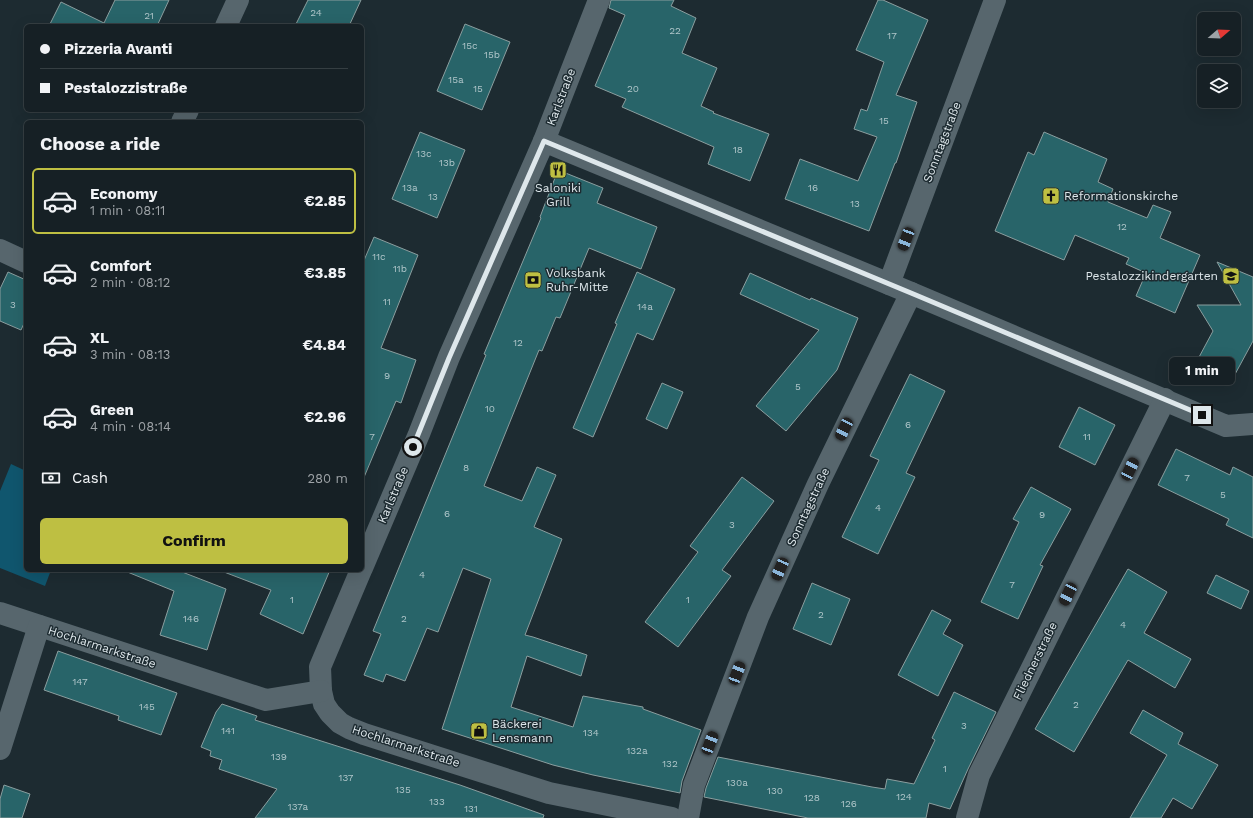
<!DOCTYPE html>
<meta charset="utf-8">
<style>
:root{--surface:#162025;--page:#232d32;--text:#f1f3f6;--muted:#9ea3a7;--line:#353e42;--accent:#bebf42}
body{margin:0;font-family:"Work Sans",sans-serif;background:var(--page);color:var(--text);height:100vh;display:flex;flex-direction:column;font-size:15px;white-space:nowrap}
*{box-sizing:border-box;margin:0}
p{font-size:13px;color:var(--muted)}
.icon{flex:none;width:22px;height:22px;fill:none;stroke:currentColor;stroke-width:2;stroke-linecap:round;stroke-linejoin:round}
.map{position:relative;flex:1;overflow:hidden}
.details{position:absolute;left:24px;top:120px;width:340px;height:452px;display:flex;flex-direction:column;background:var(--surface);border-radius:6px;box-shadow:0 4px 16px #0002,0 0 0 1px var(--line)}
.details>*{flex:none}
.top-card{position:absolute;left:24px;top:24px;width:340px;height:88px;border-radius:6px;box-shadow:0 4px 16px #0002,0 0 0 1px var(--line);display:grid;align-content:center;height:88px;padding:0 16px;background:var(--surface)}
.needle{width:26px;rotate:71deg}
.buttons{position:absolute;left:1197px;top:12px;display:grid;gap:8px}
.buttons a{display:grid;place-items:center;width:44px;height:44px;border-radius:6px;background:var(--surface);box-shadow:0 4px 16px #0002,0 0 0 1px var(--line);font-size:20px}
.end{position:absolute;width:18px;height:18px;margin:-9px;border:5px solid #dee7eb;background:#111;box-shadow:0 0 0 2px #111}
.from{border-radius:50%}
.bubble{position:absolute;height:28px;border-radius:6px;background:var(--surface);box-shadow:0 4px 16px #0002,0 0 0 1px var(--line);font-size:13px;font-weight:700;line-height:28px;text-align:center}
.car{position:absolute;width:12px;height:24px;margin:-12px -6px;border-radius:5px;box-shadow:0 0 3px 1px #0007;background:linear-gradient(#222 24%,#8ab4d8 0 40%,#222 0 76%,#8ab4d8 0 86%,#222 0)}
.top-card b{display:flex;align-items:center;gap:14px;height:38px;font-size:15px}
.top-card b+b{border-top:1px solid var(--line)}
.top-card i{width:10px;height:10px;background:var(--text)}
ul{padding:0;list-style:none}
li{display:flex;align-items:center;gap:12px;height:66px;margin:0 8px 6px;padding:0 8px;border:2px solid transparent;border-radius:6px}
li div{flex:1}
li b{display:block;font-size:15px}
li em{font-style:normal;font-weight:700}
li.current{border-color:var(--accent)}
li>.icon{width:36px;height:36px;stroke-width:1.5}
h2{padding:0 16px;font-size:18px;line-height:48px}
.pay{display:flex;align-items:center;gap:10px;height:44px;padding:0 16px;font-size:15px}
.pay p{margin-inline-start:auto}
.primary-button{display:flex;gap:8px;margin-top:auto;padding:8px 16px}
.primary-button a{flex:1;height:46px;border-radius:6px;background:var(--accent);color:#111;font-size:16px;font-weight:700;line-height:46px;text-align:center}
.map>svg:first-child{display:block}
</style>
<div class="map">
<svg width="1253" height="818" viewBox="0 0 1253 818">
<rect width="100%" height="100%" fill="#1d2b31"/>
<path fill="#10566e" d="M11,464L26,471V570H51L45,586L0,568V491Z"/>
<g fill="#286469" stroke="#8b9e9f">
<path d="M115,0H169L157,26H49L61,2L104,23Z"/>
<path d="M308,0H361L349,26H295Z"/>
<path d="M611,0H674L671,6L696,18L682,53L717,68L701,106L714,112L713,113L769,134L750,181L708,164L714,147L622,107L626,99L595,86L625,15L609,8Z"/>
<path d="M878,0H883L928,20L896,95L917,102L896,163H895L869,231L785,199L800,159L858,181L877,137L854,129L861,109L867,111L884,62L856,50Z"/>
<path d="M465,24L510,42L482,110L437,91Z"/>
<path d="M420,132L465,150L437,218L392,199Z"/>
<path d="M1044,132L1107,159L1098,182L1113,189L1108,202L1147,218L1153,205L1171,212L1160,238L1200,255L1175,313L1136,296L1146,273L1126,264L1129,258L1075,235L1064,260L995,231L1028,152L1034,155Z"/>
<path d="M558,170L603,188L597,203L657,227L641,269L589,248L560,318L556,317L542,351L539,350L484,486L522,501L537,467L556,475L534,527L562,539L525,635L533,637L587,655L581,676L527,656L511,707L573,727L583,696L643,707V709L701,730L682,781L680,793L593,775L553,765L442,729L491,579L463,568L438,632L427,628L405,681L386,674L383,682L364,675L381,634L373,631L486,355L484,354L541,218L540,217Z"/>
<path d="M374,237L418,255L381,348L416,360L401,403L396,401L362,482V265Z"/>
<path d="M1217,262L1253,277V341L1233,378L1198,359L1213,331L1197,305H1241Z"/>
<path d="M8,272L26,280V319L21,330L0,321V289Z"/>
<path d="M637,272L675,289L653,340L637,333L593,437L573,428L617,324L615,323Z"/>
<path d="M750,273L810,300L811,298L858,318L837,370L786,431L756,406L819,330L740,294Z"/>
<path d="M910,374L945,391L906,473L915,477L878,554L842,537L879,460L870,456Z"/>
<path d="M662,383L683,392L667,429L646,419Z"/>
<path d="M1079,407L1115,425L1095,465L1059,447Z"/>
<path d="M1176,449L1230,475L1233,467L1253,477V538L1226,525L1229,519L1158,485Z"/>
<path d="M742,477L774,501L722,570L731,576L678,647L645,622L698,552L690,546Z"/>
<path d="M1031,487L1071,509L1040,565L1043,566L1018,619L981,602L1019,522L1013,519Z"/>
<path d="M1128,569L1167,592L1144,633L1191,659L1175,688L1128,660L1074,752L1035,729Z"/>
<path d="M125,570H177L226,589L207,650L160,635L174,591L125,571Z"/>
<path d="M224,570H330L303,634L260,614L271,590L224,572Z"/>
<path d="M1216,575L1249,591L1241,609L1207,593Z"/>
<path d="M812,583L850,599L831,645L793,629Z"/>
<path d="M932,610L951,620L943,634L963,645L938,696L898,675Z"/>
<path d="M58,651L177,693L161,735L118,720L119,716L44,690Z"/>
<path d="M954,692L996,712L968,769L950,809L929,803L926,818H808L704,797L706,788L718,757L872,787L885,789L887,779L914,784L935,740L932,738Z"/>
<path d="M222,704L257,716L255,720L460,785L544,815L543,818H255L277,789L219,769L222,760L210,756L211,751L201,747L216,712Z"/>
<path d="M1143,710L1183,733L1178,744L1218,765L1192,809L1173,798L1161,818H1130L1167,755L1130,733Z"/>
<path d="M4,785L30,794L22,818H0V799Z"/>
</g>
<g fill="none" stroke-linecap="round" stroke-linejoin="round">
<g stroke="#57666d" stroke-width="22">
<path d="M226,26L238,0"/>
<path d="M182,122L188,110"/>
<path d="M544,141L911,293L1226,426L1253,424"/>
<path d="M0,250L26,262"/>
<path d="M889,284L995,0"/>
<path d="M362,568L419,434L449,357L544,141L599,0"/>
<path d="M361,570L320,667L321,691L324,704L330,713L340,723L349,728L364,734L549,793L672,818"/>
<path d="M0,613L266,700L321,691"/>
<path d="M0,749L39,626"/>
<path d="M688,818L694,785L758,617L818,484L911,293"/>
<path d="M967,818L979,775L1165,399"/>
</g>
</g>
<g fill="none" stroke-linecap="round" stroke-linejoin="round">
<path stroke="#dee7eb" stroke-width="5" d="M413,447L449,358L544,141L911,293L1202,415"/>
</g>
<defs>
<symbol id="restaurant-square" viewBox="-11 -11 22 22"><rect x="-9" y="-9" width="18" height="18" rx="4" fill="#bebf42" stroke="#1d2b31"/><path d="M-5-6h1v4h1v-4h1v4h1v-4h1v5L-1.5 .5V6h-2V.5L-5-1ZM5-6V6H3V1.5H1.5Q1.5-4 5-6Z" fill="#111"/></symbol>
<symbol id="church-square" viewBox="-11 -11 22 22"><rect x="-9" y="-9" width="18" height="18" rx="4" fill="#bebf42" stroke="#1d2b31"/><path d="M-1.2-6h2.4v3.5h3.3v2.4h-3.3V6h-2.4V-.1h-3.3v-2.4h3.3Z" fill="#111"/></symbol>
<symbol id="school-square" viewBox="-11 -11 22 22"><rect x="-9" y="-9" width="18" height="18" rx="4" fill="#bebf42" stroke="#1d2b31"/><path d="M0-5L7-2L0 1L-7-2ZM-4 1L0 2.5L4 1V4Q0 6-4 4Z" fill="#111"/></symbol>
<symbol id="bank-square" viewBox="-11 -11 22 22"><rect x="-9" y="-9" width="18" height="18" rx="4" fill="#bebf42" stroke="#1d2b31"/><path d="M-6-4H6V4H-6ZM0-2.3a2.3 2.3 0 1 0 0 4.6a2.3 2.3 0 1 0 0-4.6Z" fill="#111"/></symbol>
<symbol id="shop-square" viewBox="-11 -11 22 22"><rect x="-9" y="-9" width="18" height="18" rx="4" fill="#bebf42" stroke="#1d2b31"/><path d="M-5-2.5h2.3a2.7 3.5 0 0 1 5.4 0H5L5.5 6h-11ZM-1.5-2.5h3a1.5 2.3 0 0 0-3 0Z" fill="#111"/></symbol>
</defs>
<g fill-rule="evenodd">
<use href="#restaurant-square" x="548" y="160" width="20" height="20"/>
<use href="#church-square" x="1041" y="186" width="20" height="20"/>
<use href="#school-square" x="1221" y="266" width="20" height="20"/>
<use href="#bank-square" x="523" y="270" width="20" height="20"/>
<use href="#shop-square" x="469" y="721" width="20" height="20"/>
</g>
<g text-anchor="middle" dominant-baseline="central" stroke-width="3" stroke-linejoin="round" paint-order="stroke">
<g font-size="10" fill="#b0c6ca">
<text x="316" y="12">24</text>
<text x="149" y="15">21</text>
<text x="675" y="30">22</text>
<text x="892" y="35">17</text>
<text x="470" y="45">15c</text>
<text x="492" y="54">15b</text>
<text x="456" y="79">15a</text>
<text x="478" y="88">15</text>
<text x="633" y="88">20</text>
<text x="884" y="120">15</text>
<text x="738" y="149">18</text>
<text x="424" y="153">13c</text>
<text x="447" y="162">13b</text>
<text x="410" y="187">13a</text>
<text x="813" y="187">16</text>
<text x="433" y="196">13</text>
<text x="855" y="203">13</text>
<text x="1122" y="226">12</text>
<text x="379" y="256">11c</text>
<text x="400" y="268">11b</text>
<text x="387" y="301">11</text>
<text x="13" y="304">3</text>
<text x="645" y="306">14a</text>
<text x="518" y="342">12</text>
<text x="387" y="375">9</text>
<text x="798" y="386">5</text>
<text x="490" y="408">10</text>
<text x="908" y="424">6</text>
<text x="372" y="436">7</text>
<text x="1087" y="436">11</text>
<text x="466" y="467">8</text>
<text x="1187" y="477">7</text>
<text x="1223" y="494">5</text>
<text x="878" y="507">4</text>
<text x="447" y="513">6</text>
<text x="1042" y="514">9</text>
<text x="732" y="524">3</text>
<text x="422" y="574">4</text>
<text x="1012" y="584">7</text>
<text x="292" y="599">1</text>
<text x="688" y="599">1</text>
<text x="821" y="614">2</text>
<text x="191" y="618">146</text>
<text x="404" y="618">2</text>
<text x="1123" y="624">4</text>
<text x="80" y="681">147</text>
<text x="1076" y="704">2</text>
<text x="147" y="706">145</text>
<text x="964" y="725">3</text>
<text x="228" y="730">141</text>
<text x="591" y="732">134</text>
<text x="637" y="750">132a</text>
<text x="279" y="756">139</text>
<text x="670" y="763">132</text>
<text x="945" y="768">1</text>
<text x="346" y="777">137</text>
<text x="737" y="782">130a</text>
<text x="403" y="789">135</text>
<text x="775" y="790">130</text>
<text x="904" y="796">124</text>
<text x="812" y="797">128</text>
<text x="437" y="801">133</text>
<text x="849" y="803">126</text>
<text x="298" y="806">137a</text>
<text x="471" y="808">131</text>
</g>
<g font-size="12" fill="#dee7eb" stroke="#1d2b31">
<text transform="translate(561 97) rotate(-69)">Karlstraße</text>
<text transform="translate(942 142) rotate(-69)">Sonntagstraße</text>
<text transform="translate(393 495) rotate(-67)">Karlstraße</text>
<text transform="translate(808 507) rotate(-65)">Sonntagstraße</text>
<text transform="translate(102 647) rotate(18)">Hochlarmarkstraße</text>
<text transform="translate(1035 661) rotate(-64)">Fliednerstraße</text>
<text transform="translate(406 746) rotate(18)">Hochlarmarkstraße</text>
</g>
<g font-size="12" fill="#dee7eb" stroke="#1d2b31" text-anchor="start">
<text x="558" y="188" text-anchor="middle">Saloniki<tspan x="558" dy="14">Grill</tspan></text>
<text x="1064" y="196">Reformationskirche</text>
<text x="546" y="273">Volksbank<tspan x="546" dy="14">Ruhr-Mitte</tspan></text>
<text x="1218" y="276" text-anchor="end">Pestalozzikindergarten</text>
<text x="492" y="724">Bäckerei<tspan x="492" dy="14">Lensmann</tspan></text>
</g>
</g>
</svg>
<div class="buttons">
<a><svg class="needle" viewBox="-14 -14 28 28"><path d="M0-13l5 13h-10z" fill="#e53935"/><path d="M0 13l5-13h-10z" fill="#9ea3a7"/></svg></a>
<a><svg class="icon" aria-label="layers" viewBox="0 0 24 24"><path d="M12 4l9 5-9 5-9-5zM3 14l9 5 9-5"/></svg></a>
</div>
<i class="end from" style="left:413px;top:447px"></i>
<i class="end" style="left:1202px;top:415px"></i>
<div class="bubble" style="left:1169px;top:357px;width:66px">1 min</div>
<i class="car" style="left:906px;top:239px;rotate:201deg"></i>
<i class="car" style="left:844px;top:429px;rotate:206deg"></i>
<i class="car" style="left:1130px;top:469px;rotate:26deg"></i>
<i class="car" style="left:780px;top:569px;rotate:204deg"></i>
<i class="car" style="left:1068px;top:594px;rotate:206deg"></i>
<i class="car" style="left:737px;top:673px;rotate:21deg"></i>
<i class="car" style="left:710px;top:743px;rotate:21deg"></i>
<div class="top-card">
<b><i class="from"></i>Pizzeria Avanti</b>
<b><i></i>Pestalozzistraße</b>
</div>
<section class="details">
<h2>Choose a ride</h2>
<ul>
<li class="current"><svg class="icon" aria-label="car" viewBox="0 0 24 24"><path d="M5 17H2v-5l4-1 3-4h7l3 4 3 1v5h-3M9 17h6M6 11h13"/><circle cx="7" cy="17" r="2"/><circle cx="17" cy="17" r="2"/></svg><div><b>Economy</b><p>1 min · 08:11</p></div><em>€2.85</em></li>
<li><svg class="icon" aria-label="car" viewBox="0 0 24 24"><path d="M5 17H2v-5l4-1 3-4h7l3 4 3 1v5h-3M9 17h6M6 11h13"/><circle cx="7" cy="17" r="2"/><circle cx="17" cy="17" r="2"/></svg><div><b>Comfort</b><p>2 min · 08:12</p></div><em>€3.85</em></li>
<li><svg class="icon" aria-label="car" viewBox="0 0 24 24"><path d="M5 17H2v-5l4-1 3-4h7l3 4 3 1v5h-3M9 17h6M6 11h13"/><circle cx="7" cy="17" r="2"/><circle cx="17" cy="17" r="2"/></svg><div><b>XL</b><p>3 min · 08:13</p></div><em>€4.84</em></li>
<li><svg class="icon" aria-label="car" viewBox="0 0 24 24"><path d="M5 17H2v-5l4-1 3-4h7l3 4 3 1v5h-3M9 17h6M6 11h13"/><circle cx="7" cy="17" r="2"/><circle cx="17" cy="17" r="2"/></svg><div><b>Green</b><p>4 min · 08:14</p></div><em>€2.96</em></li>
</ul>
<div class="pay"><svg class="icon" aria-label="cash" viewBox="0 0 24 24"><path d="M3 7h18v10H3z"/><circle cx="12" cy="12" r="2"/></svg>Cash<p>280 m</p></div>
<div class="primary-button"><a>Confirm</a></div>
</section>
</div>
